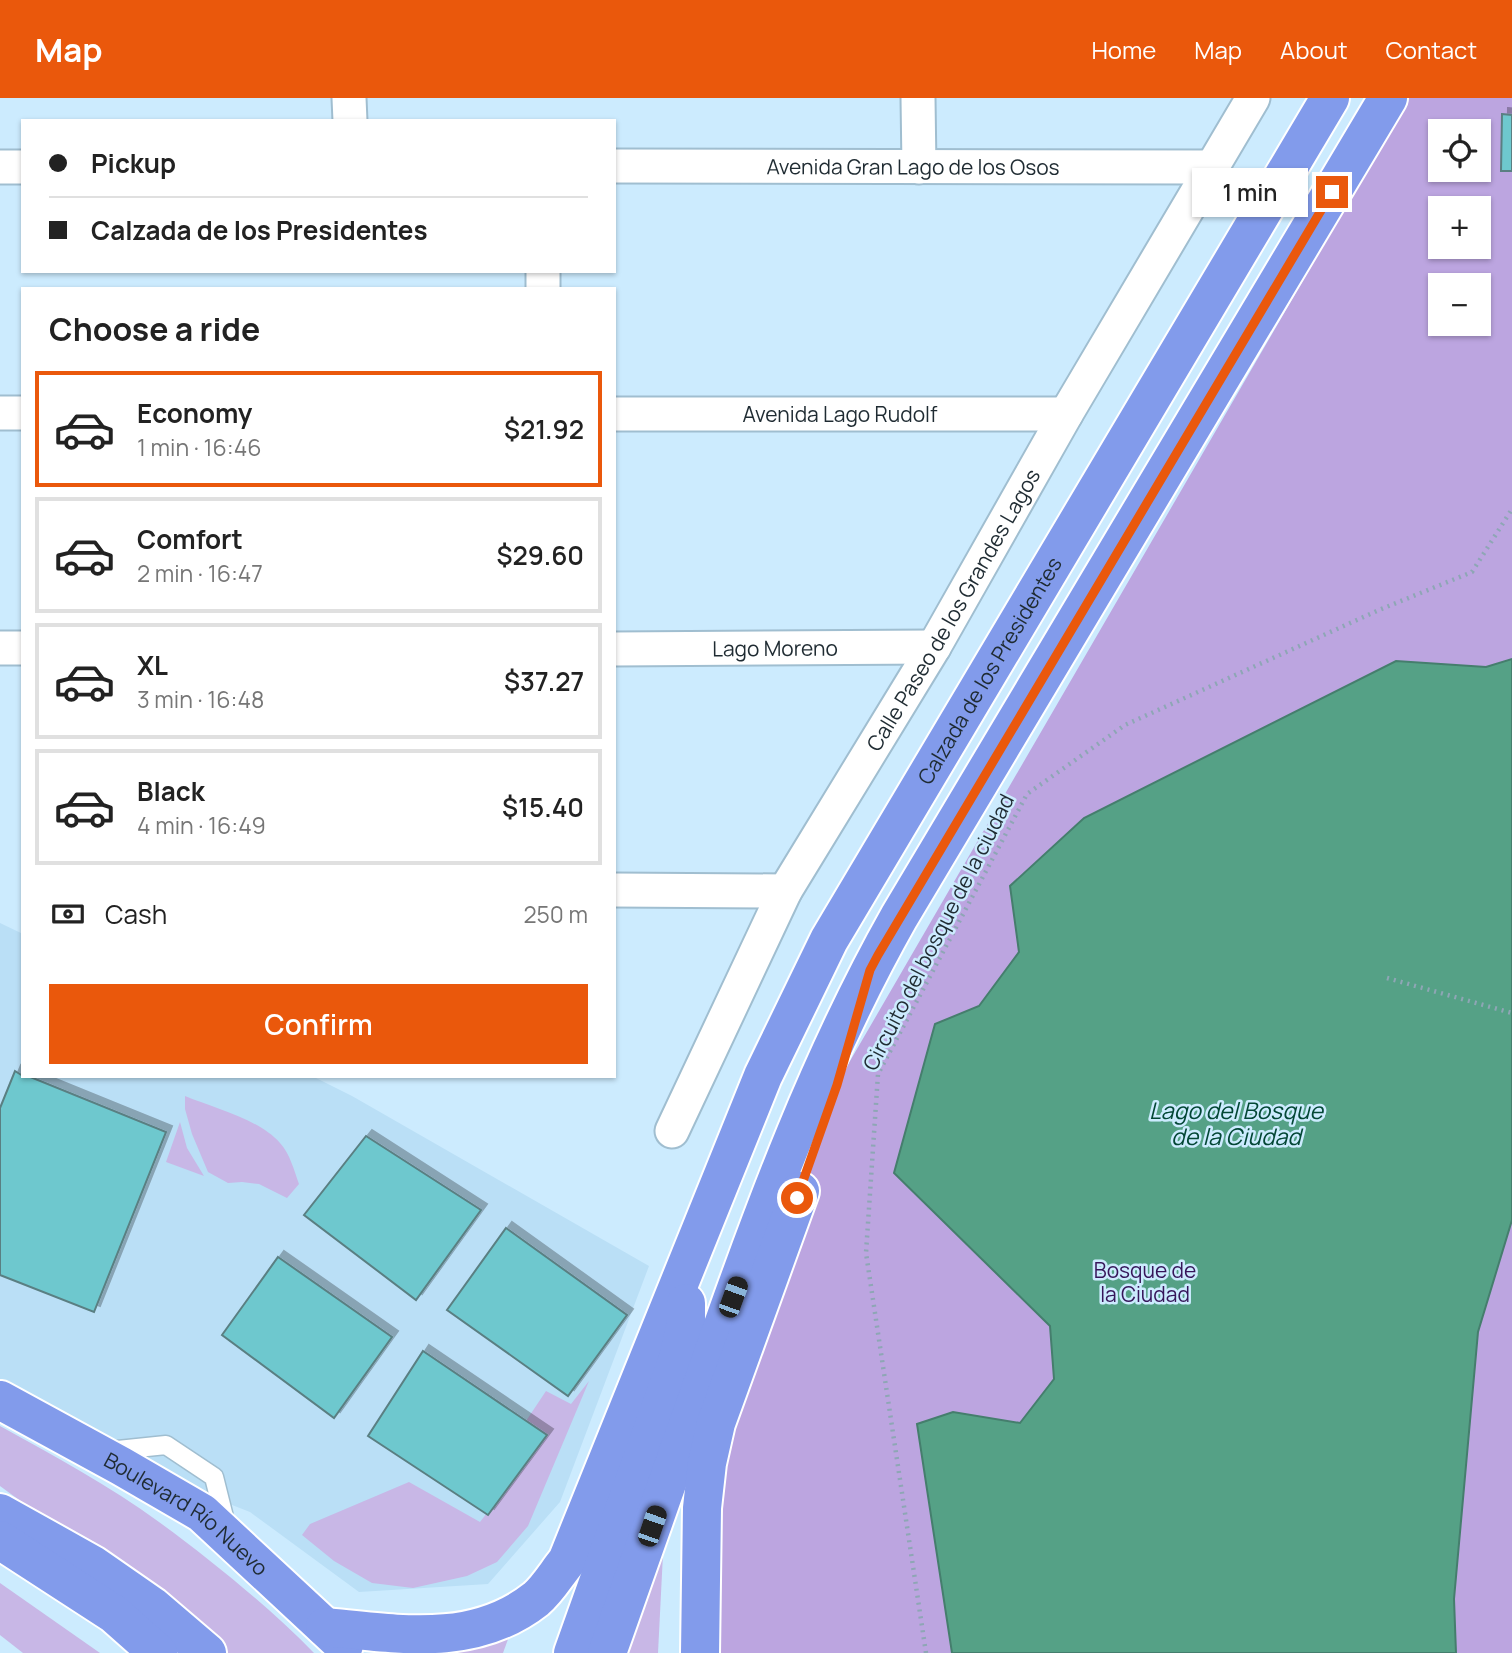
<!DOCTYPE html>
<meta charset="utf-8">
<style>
:root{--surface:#fff;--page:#f2f2f2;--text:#222;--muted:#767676;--line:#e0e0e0;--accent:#ea580c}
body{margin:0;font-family:Manrope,sans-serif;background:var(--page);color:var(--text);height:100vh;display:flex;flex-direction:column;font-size:26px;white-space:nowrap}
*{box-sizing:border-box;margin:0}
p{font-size:23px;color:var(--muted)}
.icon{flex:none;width:38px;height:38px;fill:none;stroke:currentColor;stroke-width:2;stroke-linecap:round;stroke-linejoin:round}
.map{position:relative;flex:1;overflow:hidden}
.panel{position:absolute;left:21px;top:189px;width:595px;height:791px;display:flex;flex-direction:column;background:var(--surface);border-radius:0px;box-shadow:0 2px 5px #0004}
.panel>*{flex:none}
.banner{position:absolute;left:21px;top:21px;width:595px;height:154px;border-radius:0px;box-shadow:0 2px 5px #0004;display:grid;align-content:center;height:154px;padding:0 28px;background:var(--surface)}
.fabs{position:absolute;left:1428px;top:21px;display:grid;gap:14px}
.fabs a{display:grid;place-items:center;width:63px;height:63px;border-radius:0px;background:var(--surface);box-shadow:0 2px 5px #0004;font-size:35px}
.end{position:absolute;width:32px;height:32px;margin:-16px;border:9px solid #ea580c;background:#fff;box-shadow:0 0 0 4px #fff}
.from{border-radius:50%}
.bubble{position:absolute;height:49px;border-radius:0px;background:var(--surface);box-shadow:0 2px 5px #0004;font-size:23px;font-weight:600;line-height:49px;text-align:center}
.car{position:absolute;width:21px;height:42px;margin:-21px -10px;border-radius:9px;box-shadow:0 0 5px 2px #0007;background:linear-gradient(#222 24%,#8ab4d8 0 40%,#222 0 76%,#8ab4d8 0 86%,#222 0)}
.banner b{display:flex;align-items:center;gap:24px;height:66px;font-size:26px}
.banner b+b{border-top:2px solid var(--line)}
.banner i{width:18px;height:18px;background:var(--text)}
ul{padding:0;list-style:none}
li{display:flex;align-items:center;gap:21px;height:116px;margin:0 14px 10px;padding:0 14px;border:4px solid var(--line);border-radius:0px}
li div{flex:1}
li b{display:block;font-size:26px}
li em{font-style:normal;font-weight:600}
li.current{border-color:var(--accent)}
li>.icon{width:63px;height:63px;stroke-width:1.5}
h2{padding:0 28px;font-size:32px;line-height:84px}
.pay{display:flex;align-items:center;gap:18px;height:77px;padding:0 28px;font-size:26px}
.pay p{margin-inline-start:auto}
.action{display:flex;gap:14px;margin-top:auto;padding:14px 28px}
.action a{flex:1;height:80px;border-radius:0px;background:var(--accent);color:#fff;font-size:28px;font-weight:600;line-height:80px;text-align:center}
header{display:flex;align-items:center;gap:42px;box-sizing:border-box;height:98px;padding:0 35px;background:var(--accent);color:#fff}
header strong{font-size:33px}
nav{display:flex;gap:38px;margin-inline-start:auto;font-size:24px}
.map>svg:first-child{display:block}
</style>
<header>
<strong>Map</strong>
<nav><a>Home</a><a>Map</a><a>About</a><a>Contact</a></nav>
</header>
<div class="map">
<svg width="1512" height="1555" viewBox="0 0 1512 1555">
<defs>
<filter id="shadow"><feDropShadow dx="6" dy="-6" stdDeviation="0" flood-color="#0004"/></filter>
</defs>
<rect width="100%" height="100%" fill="#ccebfe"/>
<path fill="#badff6" d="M0,825L23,836V978H312L352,998L649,1168L560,1404L488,1486L359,1494L250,1414L96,1354L0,1313Z"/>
<g fill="#c8b7e6">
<path d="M185,998C214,1010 259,1021 280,1045C290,1056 294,1072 299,1086L287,1100L259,1086L242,1084L228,1085L208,1074L192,1036L185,1011Z"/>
<path d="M180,1024L187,1050L204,1078L166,1064Z"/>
<path d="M589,1283L528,1428L497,1464L467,1478L413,1490L372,1485L334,1463L302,1437L310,1426L409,1384L480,1424L547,1337L526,1323L546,1293L571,1306Z"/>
<path d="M0,1328C54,1358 110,1388 159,1424C211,1462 269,1509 314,1555H216L182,1521L0,1388Z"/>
<path d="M664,1436L658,1555H617Z"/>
<path d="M0,1485L100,1555H23L0,1537Z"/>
<path d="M519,1511L503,1555H404Z"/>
</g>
<path fill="#bca5e0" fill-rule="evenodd" d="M1409,0H1512V1555H718L722,1358L803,1044ZM1440,33H1479V72H1440ZM1440,110H1479V149H1440ZM1440,187H1479V226H1440Z"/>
<path fill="#55a186" stroke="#457e6d" stroke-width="2" d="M1512,561V1122L1478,1234L1454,1501L1456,1555H952L917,1326L953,1314L1020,1325L1054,1281L1050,1228L894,1075L935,926L979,908L1019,854L1010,788L1084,720L1396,563L1486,569Z"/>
<g fill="#6ec8ce" stroke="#5a7f82" stroke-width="2" filter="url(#shadow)">
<path d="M1502,16L1512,17V73H1501Z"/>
<path d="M15,973L23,978H28L166,1034L94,1214L0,1177V1010Z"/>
<path d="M366,1038L481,1112L416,1202L304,1117Z"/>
<path d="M506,1130L627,1217L568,1298L447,1212Z"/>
<path d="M278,1159L392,1239L334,1320L222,1237Z"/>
<path d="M423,1253L547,1337L488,1417L368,1338Z"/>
</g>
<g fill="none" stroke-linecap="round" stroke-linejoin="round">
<defs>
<path id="service" d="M108,1353L166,1347L214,1379L226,1427"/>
<g id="minor">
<path d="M349,0L350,23"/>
<path d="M918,0L919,69"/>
<path id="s1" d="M614,68L1213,69"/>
<path d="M0,69H23"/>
<path d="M543,191V173"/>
<path d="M0,315H23"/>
<path id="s2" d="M614,316H1066"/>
<path d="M0,550H23"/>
<path id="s3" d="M614,551L934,549"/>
<path d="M614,792L785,793"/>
<path id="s4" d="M672,1033L785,793L934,549L1066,316L1253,0"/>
</g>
<g id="trunk">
<path id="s5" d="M0,1302L121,1368L202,1415L344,1547"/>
<path d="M0,1415L93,1467L152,1508L207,1555"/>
<path d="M0,1442L114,1516L158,1555"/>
<path id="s6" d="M325,1529C398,1536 474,1550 536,1501C548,1491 557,1475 567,1463L763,978L829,842L1330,0"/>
<path d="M573,1555L678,1260L686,1224V1205"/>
<path d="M607,1555C642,1457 676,1359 711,1261C764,1110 820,959 899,819L1388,0"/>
<path d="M700,1555L702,1410L707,1365L716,1325L800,1093"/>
</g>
</defs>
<use href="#service" stroke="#a0bed0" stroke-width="21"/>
<use href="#minor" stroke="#a0bed0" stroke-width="37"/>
<use href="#trunk" stroke="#fff" stroke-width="42"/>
<g stroke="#8ea6b5" stroke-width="4.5" stroke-dasharray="2 5" stroke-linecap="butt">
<path d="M1387,880L1512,915"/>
<path d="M926,1555L866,1155L878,976L1027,696L1125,627L1379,512L1472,474L1512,411"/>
</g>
<use href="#service" stroke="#fff" stroke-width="18"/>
<use href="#minor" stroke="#fff" stroke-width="33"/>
<use href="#trunk" stroke="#829beb" stroke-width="38"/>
</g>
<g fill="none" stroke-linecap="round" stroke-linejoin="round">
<path stroke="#ea580c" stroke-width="9" d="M797,1100L837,987L870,872L878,857L1332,94"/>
</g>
<g text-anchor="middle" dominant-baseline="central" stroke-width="5" stroke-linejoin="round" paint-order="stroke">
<g font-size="21" fill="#1f2b32" stroke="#ccebfe">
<text stroke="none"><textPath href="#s1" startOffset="299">Avenida Gran Lago de los Osos</textPath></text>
<text stroke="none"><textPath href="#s2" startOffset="226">Avenida Lago Rudolf</textPath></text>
<text stroke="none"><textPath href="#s4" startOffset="593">Calle Paseo de los Grandes Lagos</textPath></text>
<text stroke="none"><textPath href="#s3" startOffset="161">Lago Moreno</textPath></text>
<text stroke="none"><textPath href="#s6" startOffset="1256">Calzada de los Presidentes</textPath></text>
<text transform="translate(938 834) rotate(-63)">Circuito del bosque de la ciudad</text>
<text stroke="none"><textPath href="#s5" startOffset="219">Boulevard Río Nuevo</textPath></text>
</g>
<g font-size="21" fill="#361559" stroke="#ccebfe">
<text x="1145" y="1172">Bosque de<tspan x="1145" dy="24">la Ciudad</tspan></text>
</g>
<g font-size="23" font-style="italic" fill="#034735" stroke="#ccebfe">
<text x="1236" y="1012">Lago del Bosque<tspan x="1236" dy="26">de la Ciudad</tspan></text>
</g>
</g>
</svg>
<div class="fabs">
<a><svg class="icon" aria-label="locate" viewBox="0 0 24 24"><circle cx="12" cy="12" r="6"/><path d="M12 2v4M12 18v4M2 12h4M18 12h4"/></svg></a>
<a>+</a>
<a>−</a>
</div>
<i class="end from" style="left:797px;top:1100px"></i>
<i class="end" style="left:1332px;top:94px"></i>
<div class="bubble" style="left:1192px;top:70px;width:116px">1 min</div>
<i class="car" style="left:733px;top:1199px;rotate:20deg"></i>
<i class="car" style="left:652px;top:1428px;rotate:19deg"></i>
<div class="banner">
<b><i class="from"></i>Pickup</b>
<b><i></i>Calzada de los Presidentes</b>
</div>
<section class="panel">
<h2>Choose a ride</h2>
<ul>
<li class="current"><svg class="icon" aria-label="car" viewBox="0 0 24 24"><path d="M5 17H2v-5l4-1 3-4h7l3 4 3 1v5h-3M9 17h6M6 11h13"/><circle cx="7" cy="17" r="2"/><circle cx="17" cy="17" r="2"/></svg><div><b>Economy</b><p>1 min · 16:46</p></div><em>$21.92</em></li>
<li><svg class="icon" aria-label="car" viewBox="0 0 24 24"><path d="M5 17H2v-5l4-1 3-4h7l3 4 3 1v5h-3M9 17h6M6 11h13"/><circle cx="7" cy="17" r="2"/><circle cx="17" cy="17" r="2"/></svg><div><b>Comfort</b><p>2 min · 16:47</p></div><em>$29.60</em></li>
<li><svg class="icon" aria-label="car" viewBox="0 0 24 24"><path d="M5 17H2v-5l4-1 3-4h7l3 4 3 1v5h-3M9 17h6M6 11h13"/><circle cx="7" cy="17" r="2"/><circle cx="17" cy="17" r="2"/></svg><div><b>XL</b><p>3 min · 16:48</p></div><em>$37.27</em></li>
<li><svg class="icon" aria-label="car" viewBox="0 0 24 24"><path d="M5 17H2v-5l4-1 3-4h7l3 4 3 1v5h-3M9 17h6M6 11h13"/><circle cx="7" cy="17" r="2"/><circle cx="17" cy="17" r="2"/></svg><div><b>Black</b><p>4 min · 16:49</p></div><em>$15.40</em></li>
</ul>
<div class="pay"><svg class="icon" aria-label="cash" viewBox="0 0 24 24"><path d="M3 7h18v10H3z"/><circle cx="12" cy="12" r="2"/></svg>Cash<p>250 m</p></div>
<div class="action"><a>Confirm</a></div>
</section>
</div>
